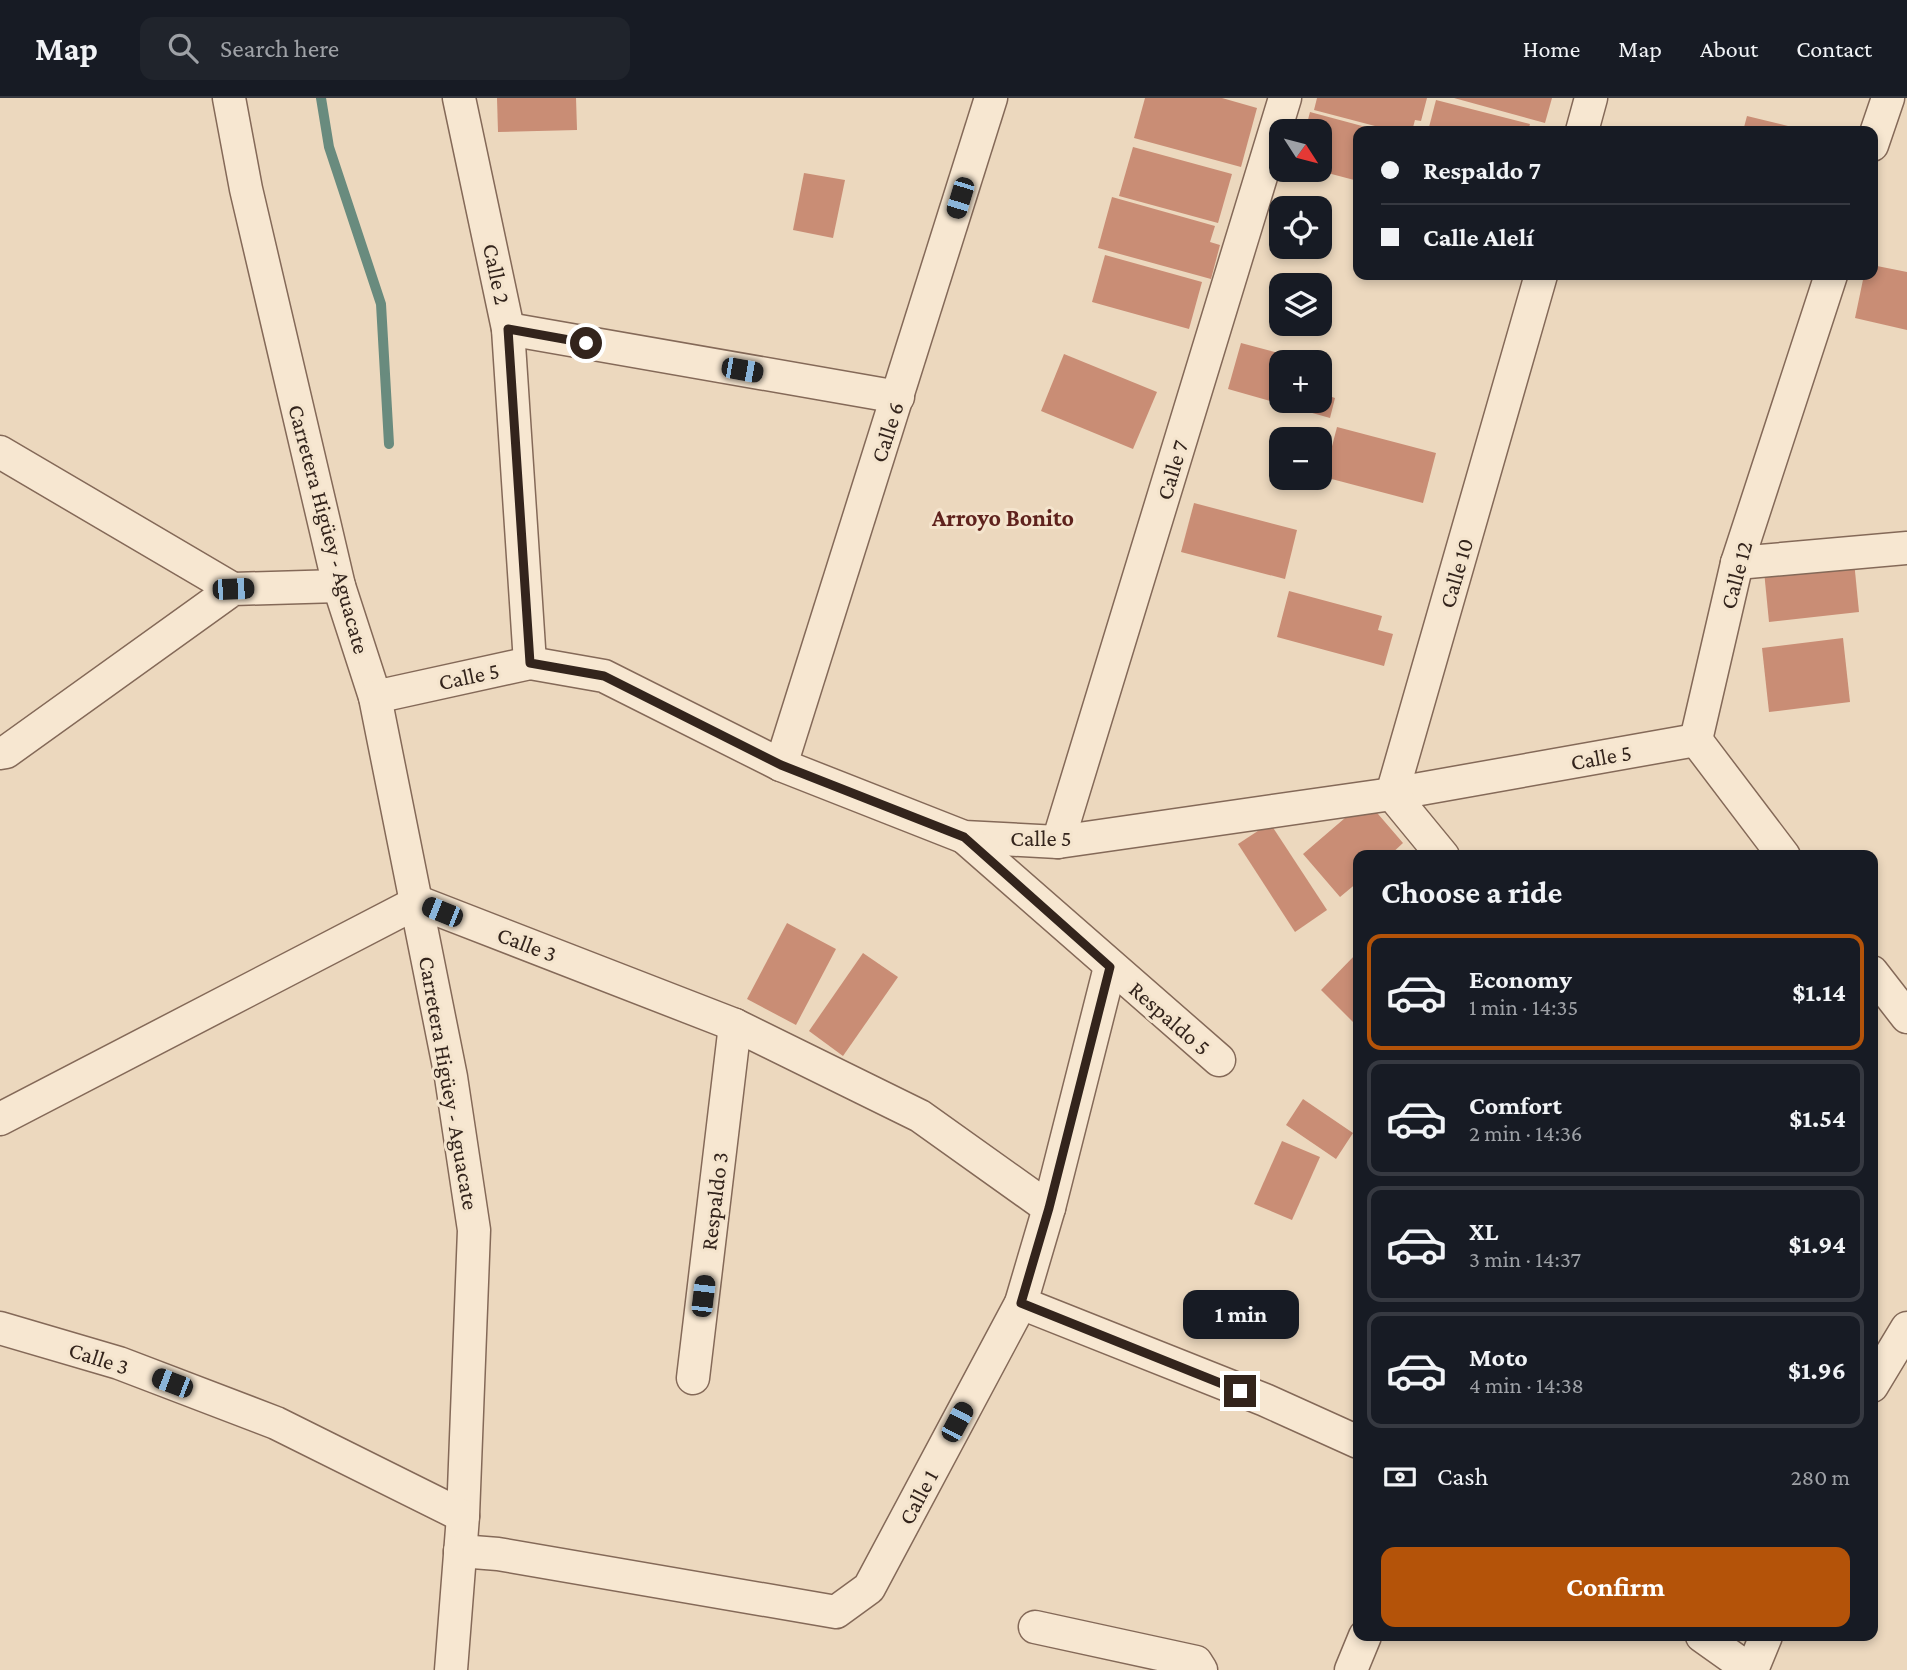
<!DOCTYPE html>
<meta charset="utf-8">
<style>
:root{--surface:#171b24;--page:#20242c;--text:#f1f3f6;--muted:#9ea1a6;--line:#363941;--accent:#b45309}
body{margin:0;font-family:"Crimson Pro",serif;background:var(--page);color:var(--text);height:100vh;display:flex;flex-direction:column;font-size:26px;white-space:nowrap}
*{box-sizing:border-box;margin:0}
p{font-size:23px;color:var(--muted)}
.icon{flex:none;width:38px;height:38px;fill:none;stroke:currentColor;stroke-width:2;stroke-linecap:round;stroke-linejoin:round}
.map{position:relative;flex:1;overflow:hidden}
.sheet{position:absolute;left:1353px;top:752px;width:525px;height:791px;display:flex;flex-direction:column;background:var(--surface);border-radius:14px;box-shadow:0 4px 10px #0003}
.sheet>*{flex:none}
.banner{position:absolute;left:1353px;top:28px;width:525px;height:154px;border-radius:14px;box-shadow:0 4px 10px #0003;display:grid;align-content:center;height:154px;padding:0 28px;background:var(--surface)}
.needle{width:46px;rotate:126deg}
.fabs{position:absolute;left:1269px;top:21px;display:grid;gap:14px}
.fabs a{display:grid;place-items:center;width:63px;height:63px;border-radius:14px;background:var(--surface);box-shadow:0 4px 10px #0003;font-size:35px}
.end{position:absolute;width:32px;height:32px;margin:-16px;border:9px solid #33241c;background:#fff;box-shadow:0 0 0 4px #fff}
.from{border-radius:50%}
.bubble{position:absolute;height:49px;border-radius:14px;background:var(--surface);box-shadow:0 4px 10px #0003;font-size:23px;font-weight:700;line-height:49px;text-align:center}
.car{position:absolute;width:21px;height:42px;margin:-21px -10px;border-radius:9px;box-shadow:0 0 5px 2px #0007;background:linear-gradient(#222 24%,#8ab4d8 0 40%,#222 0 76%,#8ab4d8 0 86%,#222 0)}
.banner b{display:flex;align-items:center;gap:24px;height:66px;font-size:26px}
.banner b+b{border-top:2px solid var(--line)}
.banner i{width:18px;height:18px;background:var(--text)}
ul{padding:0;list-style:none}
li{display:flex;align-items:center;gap:21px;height:116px;margin:0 14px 10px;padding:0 14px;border:4px solid var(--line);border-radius:14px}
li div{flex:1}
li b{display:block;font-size:26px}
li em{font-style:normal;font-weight:700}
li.selected{border-color:var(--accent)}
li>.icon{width:63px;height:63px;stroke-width:1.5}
h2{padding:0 28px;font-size:32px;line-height:84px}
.pay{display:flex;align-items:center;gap:18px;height:77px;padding:0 28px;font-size:26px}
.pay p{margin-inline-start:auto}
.cta{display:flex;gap:14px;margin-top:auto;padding:14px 28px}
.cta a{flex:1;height:80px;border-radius:14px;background:var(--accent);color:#fff;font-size:28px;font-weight:700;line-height:80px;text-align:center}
header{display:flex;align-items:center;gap:42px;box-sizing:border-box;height:98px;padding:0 35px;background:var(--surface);border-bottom:2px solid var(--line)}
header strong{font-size:33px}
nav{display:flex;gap:38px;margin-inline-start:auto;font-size:24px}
.search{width:490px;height:63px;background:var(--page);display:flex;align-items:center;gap:18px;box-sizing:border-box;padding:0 24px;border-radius:14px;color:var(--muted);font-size:26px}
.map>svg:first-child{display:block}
</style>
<header>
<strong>Map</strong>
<div class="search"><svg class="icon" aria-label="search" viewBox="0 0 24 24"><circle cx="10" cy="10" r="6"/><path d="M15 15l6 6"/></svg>Search here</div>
<nav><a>Home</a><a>Map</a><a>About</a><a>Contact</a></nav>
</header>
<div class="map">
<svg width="1907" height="1572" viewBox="0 0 1907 1572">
<rect width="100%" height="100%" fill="#ecd8be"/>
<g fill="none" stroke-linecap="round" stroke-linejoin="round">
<path stroke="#698b7e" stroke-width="10" d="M321,0L329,49L381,206L389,346"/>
</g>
<g fill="#c98d75">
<path d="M497,0H576L577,32L498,34Z"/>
<path d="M1145,0H1222L1257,10L1241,69L1134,40Z"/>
<path d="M1317,0H1427L1421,23L1415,22L1412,33H1394L1314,12Z"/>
<path d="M1454,0H1552L1545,25Z"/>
<path d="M1436,2L1530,26L1528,33H1428Z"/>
<path d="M1310,14L1377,32L1358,33V83L1320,73V33H1305Z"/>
<path d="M1747,18L1804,32V33H1743Z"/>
<path d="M1133,49L1232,76L1218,125L1119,98Z"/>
<path d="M804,75L845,82L833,140L793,132Z"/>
<path d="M1112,99L1215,128L1210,144L1220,147L1211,181L1098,150Z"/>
<path d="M1105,157L1202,184L1189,231L1092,204Z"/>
<path d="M1872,167L1907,174V232L1855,220L1864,177H1872Z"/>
<path d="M1241,245L1308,263L1281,264V303H1320V295L1335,300L1330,320L1228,291Z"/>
<path d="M1064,256L1157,294L1133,351L1041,313Z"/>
<path d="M1337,329L1436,355L1423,405L1324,379Z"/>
<path d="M1194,405L1297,432L1285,481L1181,454Z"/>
<path d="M1854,463L1859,514L1769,524L1764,473Z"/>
<path d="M1289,493L1382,518L1378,532L1393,536L1384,568L1277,539Z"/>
<path d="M1843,540L1850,604L1769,614L1762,550Z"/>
<path d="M1366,702L1403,745L1389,758H1358V784L1340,799L1303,756Z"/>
<path d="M1270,725L1327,812L1295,834L1238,746Z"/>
<path d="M787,825L836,851L796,927L747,901Z"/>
<path d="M1358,854V924L1356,927L1321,892Z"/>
<path d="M863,855L898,879L843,958L809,933Z"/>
<path d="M1303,1001L1353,1035L1336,1061L1286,1027Z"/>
<path d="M1282,1043L1320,1059L1292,1122L1254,1106Z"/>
</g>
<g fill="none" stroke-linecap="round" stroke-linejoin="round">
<defs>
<g id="minor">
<path d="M229,0L246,91L339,488L375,599L451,979L474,1132L463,1418L451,1572"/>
<path d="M459,0L508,231L530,565"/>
<path d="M1582,33L1591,0"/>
<path d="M1872,47L1888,0"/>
<path d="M508,231L898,299"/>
<path d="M0,354L233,491"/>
<path d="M1737,465L1907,450"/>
<path d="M375,599L530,565L604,578L781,667L964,739L1058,744L1392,696L1696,642"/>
<path d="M1696,642L1737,465L1831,177"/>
<path d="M1696,642L1784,758"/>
<path d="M0,655L6,654L233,491L339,488"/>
<path d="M781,667L991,0"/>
<path d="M964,739L1219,962"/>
<path d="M1058,744L1285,0"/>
<path d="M1443,758L1392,696L1541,177"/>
<path d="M1872,874L1907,919"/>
<path d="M0,1021L418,804L735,927L920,1018L1049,1110"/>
<path d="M1021,1205L1265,1302L1358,1344"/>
<path d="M0,1230L119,1265L276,1325L463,1418"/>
<path d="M693,1280L735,927"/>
<path d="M1872,1288L1907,1230"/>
<path d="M460,1453L498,1456L836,1514L869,1490L1021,1205L1049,1110L1110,869"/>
<path d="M1035,1529L1196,1564L1201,1572"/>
<path d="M1702,1538L1750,1572"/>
<path d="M1351,1572L1365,1538"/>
<path d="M1752,1572L1766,1538"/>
</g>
</defs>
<use href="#minor" stroke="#846958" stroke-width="35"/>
<use href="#minor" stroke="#f7e7d1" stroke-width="32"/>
</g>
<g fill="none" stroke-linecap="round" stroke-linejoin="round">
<path stroke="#33241c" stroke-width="9" d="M586,245L508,231L530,565L604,578L781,667L964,739L1110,869L1049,1110L1021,1205L1240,1293"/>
</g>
<g text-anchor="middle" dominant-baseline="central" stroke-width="6" stroke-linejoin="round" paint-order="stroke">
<g font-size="23" fill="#33241c" stroke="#f4e4cd">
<text transform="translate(497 176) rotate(78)">Calle 2</text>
<text transform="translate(887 334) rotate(-72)">Calle 6</text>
<text transform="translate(1172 372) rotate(-73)">Calle 7</text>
<text transform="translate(329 431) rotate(75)">Carretera Higüey - Aguacate</text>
<text transform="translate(1456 475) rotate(-74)">Calle 10</text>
<text transform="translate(1736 477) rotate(-75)">Calle 12</text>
<text transform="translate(469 578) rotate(-12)">Calle 5</text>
<text transform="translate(1601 659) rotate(-10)">Calle 5</text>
<text x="1041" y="740">Calle 5</text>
<text transform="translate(527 846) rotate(21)">Calle 3</text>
<text transform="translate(1170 920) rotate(41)">Respaldo 5</text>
<text transform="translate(449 985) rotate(80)">Carretera Higüey - Aguacate</text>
<text transform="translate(714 1103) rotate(-83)">Respaldo 3</text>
<text transform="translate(99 1260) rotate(18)">Calle 3</text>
<text transform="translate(918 1399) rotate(-62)">Calle 1</text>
</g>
<g font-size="24" font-weight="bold" fill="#5f221d" stroke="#f4e4cd">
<text x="1003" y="419">Arroyo Bonito</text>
</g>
</g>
</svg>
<div class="fabs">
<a><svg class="needle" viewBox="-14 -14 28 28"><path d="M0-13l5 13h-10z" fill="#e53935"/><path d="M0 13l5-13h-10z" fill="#9ea1a6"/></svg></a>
<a><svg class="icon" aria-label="locate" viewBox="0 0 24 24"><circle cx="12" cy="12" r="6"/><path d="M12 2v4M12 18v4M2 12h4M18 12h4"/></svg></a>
<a><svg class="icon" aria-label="layers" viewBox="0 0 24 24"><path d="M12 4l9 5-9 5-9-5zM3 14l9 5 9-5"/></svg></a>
<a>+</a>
<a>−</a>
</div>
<i class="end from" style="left:586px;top:245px"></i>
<i class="end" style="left:1240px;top:1293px"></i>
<div class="bubble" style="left:1183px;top:1192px;width:116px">1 min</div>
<i class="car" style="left:960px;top:100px;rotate:197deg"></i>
<i class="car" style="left:742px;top:272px;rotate:100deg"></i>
<i class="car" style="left:233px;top:491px;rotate:88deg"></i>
<i class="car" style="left:442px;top:814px;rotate:292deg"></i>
<i class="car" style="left:703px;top:1198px;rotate:7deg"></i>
<i class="car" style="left:172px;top:1285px;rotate:291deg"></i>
<i class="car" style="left:957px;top:1324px;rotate:28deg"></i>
<div class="banner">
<b><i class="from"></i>Respaldo 7</b>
<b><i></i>Calle Alelí</b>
</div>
<section class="sheet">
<h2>Choose a ride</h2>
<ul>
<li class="selected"><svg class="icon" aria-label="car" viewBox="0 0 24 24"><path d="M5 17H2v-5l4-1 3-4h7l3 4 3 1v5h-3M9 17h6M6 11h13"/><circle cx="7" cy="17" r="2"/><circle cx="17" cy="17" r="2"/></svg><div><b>Economy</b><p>1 min · 14:35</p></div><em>$1.14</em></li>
<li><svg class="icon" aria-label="car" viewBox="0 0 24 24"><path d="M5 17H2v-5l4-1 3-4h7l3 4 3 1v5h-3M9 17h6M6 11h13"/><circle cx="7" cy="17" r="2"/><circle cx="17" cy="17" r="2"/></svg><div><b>Comfort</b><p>2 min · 14:36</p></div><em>$1.54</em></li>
<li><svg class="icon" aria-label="car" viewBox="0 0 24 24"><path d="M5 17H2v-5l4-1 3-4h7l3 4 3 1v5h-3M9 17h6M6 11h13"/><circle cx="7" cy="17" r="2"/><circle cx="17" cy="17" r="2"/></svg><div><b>XL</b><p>3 min · 14:37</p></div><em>$1.94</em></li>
<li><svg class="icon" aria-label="car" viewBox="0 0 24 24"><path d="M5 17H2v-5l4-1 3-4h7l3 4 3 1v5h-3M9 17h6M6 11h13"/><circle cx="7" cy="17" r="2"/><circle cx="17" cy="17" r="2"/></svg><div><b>Moto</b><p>4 min · 14:38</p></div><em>$1.96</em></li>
</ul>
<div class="pay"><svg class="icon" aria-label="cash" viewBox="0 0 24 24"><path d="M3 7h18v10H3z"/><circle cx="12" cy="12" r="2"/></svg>Cash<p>280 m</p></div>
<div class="cta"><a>Confirm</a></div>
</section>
</div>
